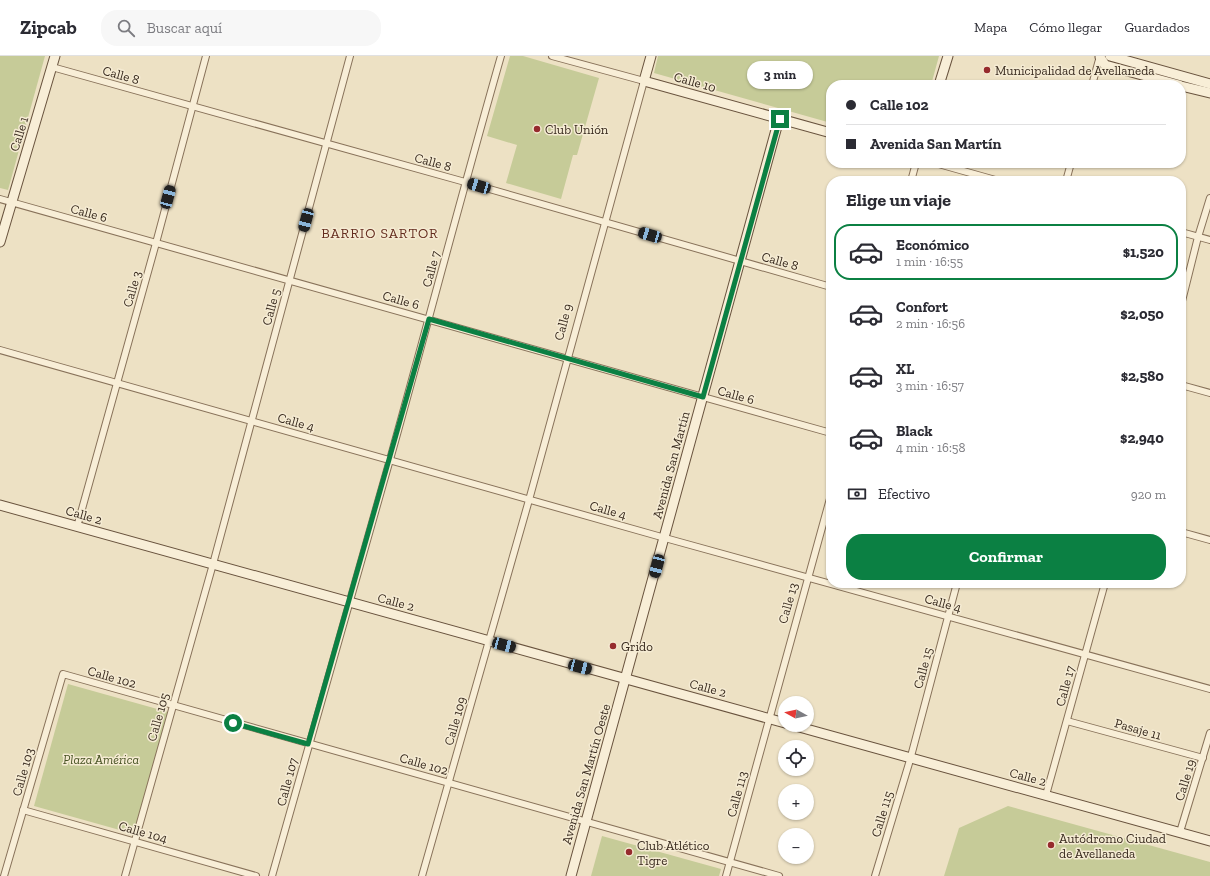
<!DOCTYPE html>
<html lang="es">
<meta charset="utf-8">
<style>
:root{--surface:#fff;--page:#f7f7f7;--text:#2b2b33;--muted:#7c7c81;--line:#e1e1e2;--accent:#0b8043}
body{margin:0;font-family:"Zilla Slab",serif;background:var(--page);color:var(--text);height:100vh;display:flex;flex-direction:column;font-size:15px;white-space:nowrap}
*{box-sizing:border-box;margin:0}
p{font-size:13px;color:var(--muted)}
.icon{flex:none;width:22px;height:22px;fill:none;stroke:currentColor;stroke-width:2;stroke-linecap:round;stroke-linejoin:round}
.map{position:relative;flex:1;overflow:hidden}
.sheet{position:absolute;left:826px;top:120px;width:360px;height:412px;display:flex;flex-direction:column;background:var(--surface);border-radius:16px;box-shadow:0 1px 3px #0004}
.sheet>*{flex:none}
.hud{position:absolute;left:826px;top:24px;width:360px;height:88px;border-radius:16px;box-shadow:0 1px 3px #0004;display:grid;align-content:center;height:88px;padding:0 20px;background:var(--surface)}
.needle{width:26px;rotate:278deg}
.fabs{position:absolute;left:778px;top:640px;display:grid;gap:8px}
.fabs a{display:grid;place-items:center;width:36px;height:36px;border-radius:50%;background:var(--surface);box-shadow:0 1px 3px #0004;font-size:20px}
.end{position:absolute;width:18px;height:18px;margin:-9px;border:5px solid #0b8043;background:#fff;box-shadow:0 0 0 2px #fff}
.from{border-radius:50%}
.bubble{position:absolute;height:28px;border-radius:14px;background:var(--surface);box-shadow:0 1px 3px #0004;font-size:13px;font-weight:700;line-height:28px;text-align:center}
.car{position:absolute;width:12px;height:24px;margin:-12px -6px;border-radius:5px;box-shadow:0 0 3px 1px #0007;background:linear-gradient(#222 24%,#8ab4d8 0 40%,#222 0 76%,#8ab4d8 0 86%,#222 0)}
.hud b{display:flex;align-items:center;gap:14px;height:38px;font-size:15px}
.hud b+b{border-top:1px solid var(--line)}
.hud i{width:10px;height:10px;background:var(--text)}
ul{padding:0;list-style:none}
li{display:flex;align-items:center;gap:12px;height:56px;margin:0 8px 6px;padding:0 12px;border:2px solid transparent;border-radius:16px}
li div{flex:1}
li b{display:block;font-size:15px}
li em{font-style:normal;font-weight:700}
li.on{border-color:var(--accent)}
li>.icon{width:36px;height:36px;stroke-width:1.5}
h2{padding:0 20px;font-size:18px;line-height:48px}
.pay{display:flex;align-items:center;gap:10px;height:44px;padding:0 20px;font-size:15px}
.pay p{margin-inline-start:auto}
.action{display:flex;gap:8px;margin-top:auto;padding:8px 20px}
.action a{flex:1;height:46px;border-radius:16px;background:var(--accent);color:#fff;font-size:16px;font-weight:700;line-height:46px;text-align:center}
header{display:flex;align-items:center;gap:24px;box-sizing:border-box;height:56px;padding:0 20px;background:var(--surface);border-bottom:1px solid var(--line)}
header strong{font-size:19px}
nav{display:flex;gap:22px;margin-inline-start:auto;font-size:14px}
.search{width:280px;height:36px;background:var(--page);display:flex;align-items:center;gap:10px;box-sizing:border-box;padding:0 14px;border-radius:16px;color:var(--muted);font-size:15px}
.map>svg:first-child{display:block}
</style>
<header>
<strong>Zipcab</strong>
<div class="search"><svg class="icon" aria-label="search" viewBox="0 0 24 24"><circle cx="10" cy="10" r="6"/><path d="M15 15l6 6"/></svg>Buscar aquí</div>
<nav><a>Mapa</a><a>Cómo llegar</a><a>Guardados</a></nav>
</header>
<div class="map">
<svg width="1210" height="820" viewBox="0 0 1210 820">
<rect width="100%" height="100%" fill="#ede1c4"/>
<g fill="#c6cb98">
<path d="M0,0H45L8,134L0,132Z"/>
<path d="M510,0H523L599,22L577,99H573L561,143L506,127L517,89L487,80Z"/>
<path d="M658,0H939L931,29H831V67L654,17Z"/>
<path d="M68,628L168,656L134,778L34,750Z"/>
<path d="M1008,750L1210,806V820H944L959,772Z"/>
<path d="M602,780L721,813L719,820H591Z"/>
</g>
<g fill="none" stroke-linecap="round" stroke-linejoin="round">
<defs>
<g id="street">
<path d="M52,11L465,126L831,231"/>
<path d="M1092,29L1100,0"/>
<path d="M935,107L999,125"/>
<path d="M911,125L916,107"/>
<path d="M1066,125L1071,107"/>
<path d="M0,143L831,377"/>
<path d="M1181,176L1210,184"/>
<path d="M1181,249L1198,181L1210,142"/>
<path d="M0,294L665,482L1210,633"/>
<path d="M1181,329L1210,337"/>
<path d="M77,471L156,187L206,0"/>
<path d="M1181,476L1210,484"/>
<path d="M1067,665L1203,702"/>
<path d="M1046,739L1105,527"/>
<path d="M23,754L256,820"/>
<path d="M1180,776L1210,677"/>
<path d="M4,820L63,618L779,820"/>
<path d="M125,820L213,508L350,0"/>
<path d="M272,820C311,680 352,540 391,400C428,267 463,133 501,0"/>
<path d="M422,820L529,444L644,25L552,0"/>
<path d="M726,820L831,439"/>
<path d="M875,820L910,704L957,527"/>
</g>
<g id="secondary">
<path d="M651,0L644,25L831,77"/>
<path d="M1110,0L1210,28"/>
<path d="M1100,1L1105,9L1179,29"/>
<path d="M939,29L948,0"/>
<path d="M1181,30L1210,37"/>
<path d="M0,186L55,0"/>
<path d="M0,449L785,667"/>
<path d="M792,669L1210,785"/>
<path d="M571,820L779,63"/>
</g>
</defs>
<use href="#street" stroke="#88725a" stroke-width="8"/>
<use href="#secondary" stroke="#69533e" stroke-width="11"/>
<use href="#street" stroke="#f8eed7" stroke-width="6"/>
<use href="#secondary" stroke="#f8eed7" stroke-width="9"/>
</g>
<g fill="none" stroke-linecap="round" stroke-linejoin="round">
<path stroke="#0b8043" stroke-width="5" d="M233,667L308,688L429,263L703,341L780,63"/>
</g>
<g fill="#962b2d" stroke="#f5ebd3" stroke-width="1.5">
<circle cx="987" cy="14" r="4"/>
<circle cx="537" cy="73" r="4"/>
<circle cx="613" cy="590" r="4"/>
<circle cx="1051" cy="789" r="4"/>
<circle cx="629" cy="796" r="4"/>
</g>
<g text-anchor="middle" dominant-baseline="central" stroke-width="3" stroke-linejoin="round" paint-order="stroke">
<g font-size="13" fill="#382a1e" stroke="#f5ebd3" text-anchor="start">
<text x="995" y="14">Municipalidad de Avellaneda</text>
<text x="545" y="73">Club Unión</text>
<text x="621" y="590">Grido</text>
<text x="1059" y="782">Autódromo Ciudad<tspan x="1059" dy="15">de Avellaneda</tspan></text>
<text x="637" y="789">Club Atlético<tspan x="637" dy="15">Tigre</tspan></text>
</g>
<g font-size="13" fill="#382a1e" stroke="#f5ebd3">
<text transform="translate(121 19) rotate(16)">Calle 8</text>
<text transform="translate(695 26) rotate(16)">Calle 10</text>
<text transform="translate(19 78) rotate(-73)">Calle 1</text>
<text transform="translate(433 106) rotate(15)">Calle 8</text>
<text transform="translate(89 157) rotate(15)">Calle 6</text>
<text transform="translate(780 205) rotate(16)">Calle 8</text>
<text transform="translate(431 213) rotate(-75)">Calle 7</text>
<text transform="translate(132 233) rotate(-74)">Calle 3</text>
<text transform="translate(401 244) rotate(16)">Calle 6</text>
<text transform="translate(271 251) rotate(-75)">Calle 5</text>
<text transform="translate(563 266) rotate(-75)">Calle 9</text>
<text transform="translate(736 339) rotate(16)">Calle 6</text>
<text transform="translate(296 366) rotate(16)">Calle 4</text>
<text transform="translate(671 409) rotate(-75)">Avenida San Martín</text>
<text transform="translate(608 454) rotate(16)">Calle 4</text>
<text transform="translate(84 459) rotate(16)">Calle 2</text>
<text transform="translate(396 546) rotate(15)">Calle 2</text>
<text transform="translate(788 547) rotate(-74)">Calle 13</text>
<text transform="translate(943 547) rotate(16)">Calle 4</text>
<text transform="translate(923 612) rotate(-75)">Calle 15</text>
<text transform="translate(112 621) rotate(16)">Calle 102</text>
<text transform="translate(1065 630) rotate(-75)">Calle 17</text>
<text transform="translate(708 632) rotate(15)">Calle 2</text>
<text transform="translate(158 661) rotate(-74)">Calle 105</text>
<text transform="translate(455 665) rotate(-74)">Calle 109</text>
<text transform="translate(1138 673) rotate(16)">Pasaje 11</text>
<text transform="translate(424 708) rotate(16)">Calle 102</text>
<text transform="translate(23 716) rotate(-74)">Calle 103</text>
<text transform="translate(586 718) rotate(-74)">Avenida San Martín Oeste</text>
<text transform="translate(1028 721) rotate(15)">Calle 2</text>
<text transform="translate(1185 724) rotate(-73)">Calle 19</text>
<text transform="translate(287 726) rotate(-75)">Calle 107</text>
<text transform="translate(737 738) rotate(-75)">Calle 113</text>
<text transform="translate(882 758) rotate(-73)">Calle 115</text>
<text transform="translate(143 776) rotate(16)">Calle 104</text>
</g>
<g font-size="13" font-style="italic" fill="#495425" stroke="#f5ebd3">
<text x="101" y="703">Plaza América</text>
</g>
<g font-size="14" letter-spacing="1" fill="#642c1e" stroke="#f5ebd3">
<text x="380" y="177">BARRIO SARTOR</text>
</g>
</g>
</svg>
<div class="fabs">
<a><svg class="needle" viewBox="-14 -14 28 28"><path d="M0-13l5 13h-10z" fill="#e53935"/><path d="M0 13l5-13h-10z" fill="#7c7c81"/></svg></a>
<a><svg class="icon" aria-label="locate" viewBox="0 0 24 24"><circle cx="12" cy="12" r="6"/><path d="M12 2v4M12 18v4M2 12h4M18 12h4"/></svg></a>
<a>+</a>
<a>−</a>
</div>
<i class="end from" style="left:233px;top:667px"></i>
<i class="end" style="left:780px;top:63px"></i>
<div class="bubble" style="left:747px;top:5px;width:66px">3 min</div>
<i class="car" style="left:479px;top:130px;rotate:286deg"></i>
<i class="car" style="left:168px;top:141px;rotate:15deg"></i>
<i class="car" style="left:306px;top:164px;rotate:195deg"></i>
<i class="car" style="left:650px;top:179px;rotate:286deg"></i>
<i class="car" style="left:657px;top:510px;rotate:195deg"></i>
<i class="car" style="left:504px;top:589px;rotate:105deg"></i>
<i class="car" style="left:580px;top:611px;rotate:105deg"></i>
<div class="hud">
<b><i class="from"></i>Calle 102</b>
<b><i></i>Avenida San Martín</b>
</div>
<section class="sheet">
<h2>Elige un viaje</h2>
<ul>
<li class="on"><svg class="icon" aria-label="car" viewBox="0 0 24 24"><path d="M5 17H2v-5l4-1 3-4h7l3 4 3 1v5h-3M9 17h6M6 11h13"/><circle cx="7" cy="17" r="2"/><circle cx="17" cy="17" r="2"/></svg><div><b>Económico</b><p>1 min · 16:55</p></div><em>$1,520</em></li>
<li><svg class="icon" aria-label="car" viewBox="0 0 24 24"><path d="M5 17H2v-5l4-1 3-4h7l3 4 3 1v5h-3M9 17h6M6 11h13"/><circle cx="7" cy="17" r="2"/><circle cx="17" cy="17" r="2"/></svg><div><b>Confort</b><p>2 min · 16:56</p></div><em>$2,050</em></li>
<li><svg class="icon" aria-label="car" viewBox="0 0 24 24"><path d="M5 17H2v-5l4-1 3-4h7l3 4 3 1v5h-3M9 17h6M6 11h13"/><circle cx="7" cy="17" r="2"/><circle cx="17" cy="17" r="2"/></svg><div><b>XL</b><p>3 min · 16:57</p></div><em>$2,580</em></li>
<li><svg class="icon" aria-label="car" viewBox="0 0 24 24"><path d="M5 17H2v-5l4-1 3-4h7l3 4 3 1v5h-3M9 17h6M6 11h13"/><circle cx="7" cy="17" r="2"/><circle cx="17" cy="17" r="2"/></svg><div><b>Black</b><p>4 min · 16:58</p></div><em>$2,940</em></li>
</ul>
<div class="pay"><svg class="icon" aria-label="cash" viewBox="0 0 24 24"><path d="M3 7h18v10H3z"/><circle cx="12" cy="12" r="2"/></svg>Efectivo<p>920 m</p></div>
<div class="action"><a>Confirmar</a></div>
</section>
</div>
